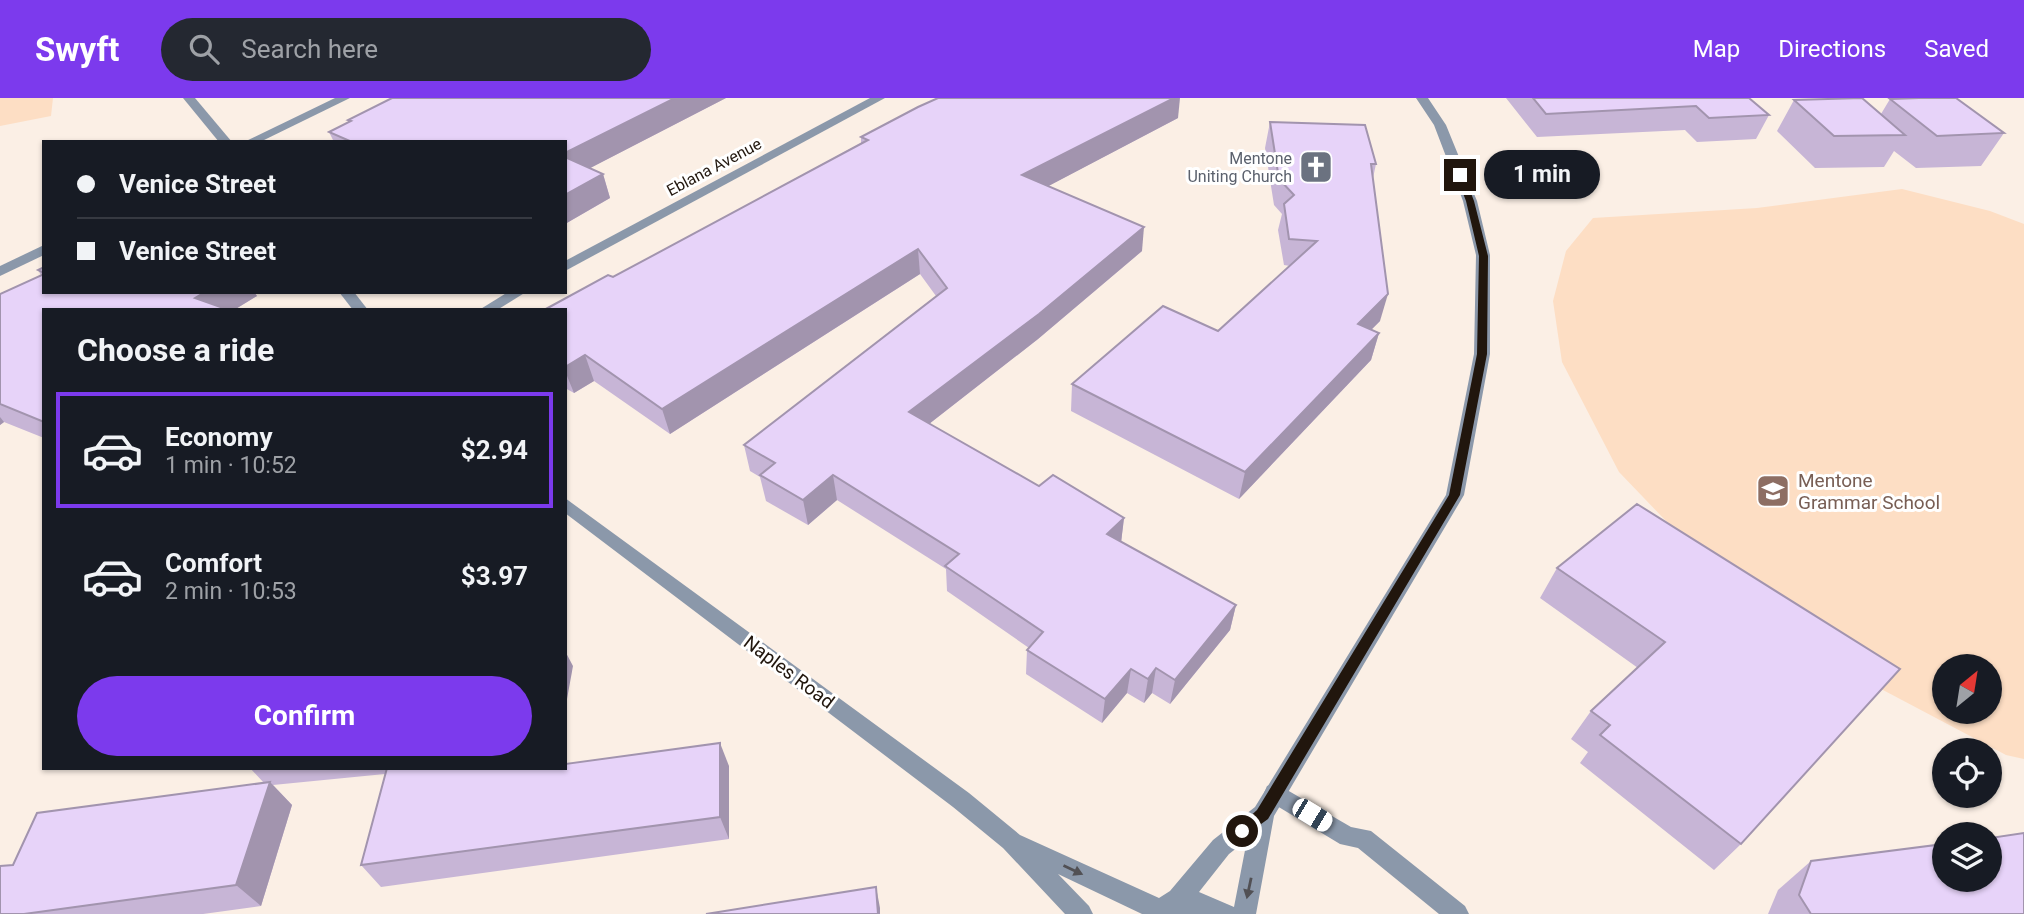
<!DOCTYPE html>
<meta charset="utf-8">
<style>
:root{--surface:#171b24;--page:#242831;--text:#f1f3f6;--muted:#9ea1a6;--line:#363941;--accent:#7c3aed}
body{margin:0;font-family:Roboto,sans-serif;background:var(--page);color:var(--text);height:100vh;display:flex;flex-direction:column;font-size:26px;white-space:nowrap}
*{box-sizing:border-box;margin:0}
p{font-size:23px;color:var(--muted)}
.icon{flex:none;width:38px;height:38px;fill:none;stroke:currentColor;stroke-width:2;stroke-linecap:round;stroke-linejoin:round}
.map{position:relative;flex:1;overflow:hidden}
.details{position:absolute;left:42px;top:210px;width:525px;height:462px;display:flex;flex-direction:column;background:var(--surface);border-radius:0px;box-shadow:0 2px 5px #0004}
.details>*{flex:none}
.hud{position:absolute;left:42px;top:42px;width:525px;height:154px;border-radius:0px;box-shadow:0 2px 5px #0004;display:grid;align-content:center;height:154px;padding:0 35px;background:var(--surface)}
.needle{width:46px;rotate:30deg}
.fabs{position:absolute;left:1932px;top:556px;display:grid;gap:14px}
.fabs a{display:grid;place-items:center;width:70px;height:70px;border-radius:50%;background:var(--surface);box-shadow:0 2px 5px #0004;font-size:35px}
.end{position:absolute;width:32px;height:32px;margin:-16px;border:9px solid #21160d;background:#fff;box-shadow:0 0 0 4px #fff}
.from{border-radius:50%}
.bubble{position:absolute;height:49px;border-radius:24px;background:var(--surface);box-shadow:0 2px 5px #0004;font-size:23px;font-weight:700;line-height:49px;text-align:center}
.car{position:absolute;width:21px;height:42px;margin:-21px -10px;border-radius:9px;box-shadow:0 0 5px 2px #0007;background:linear-gradient(#fff 24%,#345 0 40%,#fff 0 76%,#345 0 86%,#fff 0)}
.hud b{display:flex;align-items:center;gap:24px;height:66px;font-size:26px}
.hud b+b{border-top:2px solid var(--line)}
.hud i{width:18px;height:18px;background:var(--text)}
ul{padding:0;list-style:none}
li{display:flex;align-items:center;gap:21px;height:116px;margin:0 14px 10px;padding:0 21px;border:4px solid transparent;border-radius:0px}
li div{flex:1}
li b{display:block;font-size:26px}
li em{font-style:normal;font-weight:700}
li.current{border-color:var(--accent)}
li>.icon{width:63px;height:63px;stroke-width:1.5}
h2{padding:0 35px;font-size:32px;line-height:84px}
.cta{display:flex;gap:14px;margin-top:auto;padding:14px 35px}
.cta a{flex:1;height:80px;border-radius:42px;background:var(--accent);color:#fff;font-size:28px;font-weight:700;line-height:80px;text-align:center}
header{display:flex;align-items:center;gap:42px;box-sizing:border-box;height:98px;padding:0 35px;background:var(--accent);color:#fff}
header strong{font-size:33px}
nav{display:flex;gap:38px;margin-inline-start:auto;font-size:24px}
.search{width:490px;height:63px;background:var(--page);display:flex;align-items:center;gap:18px;box-sizing:border-box;padding:0 24px;border-radius:38px;color:var(--muted);font-size:26px}
.map>svg:first-child{display:block}
</style>
<header>
<strong>Swyft</strong>
<div class="search"><svg class="icon" aria-label="search" viewBox="0 0 24 24"><circle cx="10" cy="10" r="6"/><path d="M15 15l6 6"/></svg>Search here</div>
<nav><a>Map</a><a>Directions</a><a>Saved</a></nav>
</header>
<div class="map">
<svg width="2024" height="816" viewBox="0 0 2024 816">
<rect width="100%" height="100%" fill="#fbefe5"/>
<g fill="#fddec4" fill-rule="evenodd">
<path d="M0,0H53L51,18L0,28Z"/>
<path d="M1902,91L1990,113L2024,126V661L2006,657L1830,564L1714,473L1619,374L1562,264L1553,203L1566,153L1593,120L1757,110ZM1944,569H1990V614H1944Z"/>
</g>
<g fill="none" stroke-linecap="round" stroke-linejoin="round">
<path fill="#8b98aa" fill-rule="evenodd" d="M1275,685L1351,729L1371,733L1465,808L1469,816H1439L1358,750L1340,746L1267,702L1264,695L1267,688Z"/>
<g fill="#8b98aa" fill-rule="evenodd">
<path d="M183,0H195L232,44H219Z"/>
<path d="M870,0H885L565,173V163Z"/>
<path d="M1416,0H1428L1446,27L1477,103L1490,157V256L1464,397L1274,718L1256,816H1142L1058,776L1089,808L1093,816H1065L1003,750L953,709L565,415V400L969,695L1020,737L1159,800L1170,793L1213,742L1255,709L1446,397L1474,256L1476,157L1463,103L1434,27ZM1247,742L1234,809L1199,794L1229,756Z"/>
<path d="M339,194H354L368,212H353Z"/>
<path d="M508,194H526L497,212H479Z"/>
</g>
<g fill="#8b98aa" fill-rule="evenodd">
<path d="M335,0H350L260,44H244Z"/>
<path d="M44,147V157L0,178V168Z"/>
</g>
</g>
<g fill="#c7b5d6">
<path d="M392,0H726L590,70L603,76L610,100L565,126V44H334L329,34L349,24L348,22Z"/>
<path d="M1506,0H1749L1769,17L1756,41L1697,44L1685,32L1537,39Z"/>
<path d="M1890,1L2004,35L1981,68L1916,70L1894,53L1884,69L1815,70L1777,33L1794,2L1881,16Z"/>
<path d="M1178,20L1048,88L1142,153L1038,241L929,326L1039,388L1124,420L1121,444L1236,507L1230,532L1170,606L1152,595L1144,605L1127,595L1102,625L1026,576L1027,552L1029,550L947,493L946,471L837,402L808,427L766,403L760,379L750,373L744,347L936,198L920,176L670,336L594,283L574,295L565,290V212L613,179L861,45V39Z"/>
<path d="M1270,24L1376,66L1373,80L1380,223L1371,232L1379,235L1371,262L1239,401L1071,313L1072,286L1218,233L1290,168L1284,167L1278,132L1282,116L1274,107L1265,50Z"/>
<path d="M44,169V194H254L257,198L234,212H44V340L4,324L0,327V196L41,177L38,172Z"/>
<path d="M1637,406L1741,746L1714,772L1580,665L1588,654L1571,641L1591,613L1638,570L1540,500L1557,470Z"/>
<path d="M729,668V741L381,789L361,767L385,676L273,687L292,707L261,808L203,816H0L13,767L264,685L250,670H565Z"/>
<path d="M1811,763L2024,816H1768L1778,792Z"/>
</g>
<g fill="#a294ae">
<path d="M675,0H726L569,81L565,70V55Z"/>
<path d="M1174,0H1180L1178,20L1022,102V77Z"/>
<path d="M603,76L610,100L565,126V97Z"/>
<path d="M1144,129L1142,153L1038,241L911,340L909,314Z"/>
<path d="M918,151L920,176L670,336L662,311Z"/>
<path d="M205,194H254L257,198L234,212H203L195,200Z"/>
<path d="M1388,196L1380,223L1350,253L1358,226Z"/>
<path d="M1379,235L1371,262L1239,401L1245,374Z"/>
<path d="M585,257L594,283L574,295L565,273V269Z"/>
<path d="M0,319L4,324L0,327Z"/>
<path d="M833,377L837,402L808,427L803,402Z"/>
<path d="M1124,420L1121,445L1107,436Z"/>
<path d="M1236,507L1230,532L1170,606L1175,582Z"/>
<path d="M565,553L573,568L565,612Z"/>
<path d="M1156,570L1152,595L1144,605L1148,581Z"/>
<path d="M1131,571L1127,595L1102,625L1105,601Z"/>
<path d="M720,645L729,668V741L720,719Z"/>
<path d="M270,684L292,707L261,808L236,787Z"/>
<path d="M876,789L880,810V816H878Z"/>
</g>
<g fill="#e7d3f9" stroke="#a294ae" stroke-width="2">
<path d="M392,0H675L565,55V44H352L329,34L351,23L348,22Z"/>
<path d="M938,0H1174L1022,77L1144,129L1039,216L909,314L1039,388L1053,377L1124,420L1107,436L1236,507L1175,582L1156,570L1148,581L1131,571L1105,601L1027,552L1043,534L945,468L959,456L833,377L803,402L760,377L775,365L744,347L947,190L918,151L662,311L585,257L565,269V212H544L608,177L613,179L868,42L861,39L918,9Z"/>
<path d="M1533,0H1749L1769,17L1709,20L1696,8L1546,16Z"/>
<path d="M1862,0L1905,37L1834,38L1794,2Z"/>
<path d="M1919,0H1956L2004,35L1937,38L1890,1Z"/>
<path d="M1270,24L1365,27L1376,66H1371L1388,196L1358,226L1379,235L1245,374L1072,286L1163,208L1218,233L1317,143L1289,141L1284,106L1294,97L1279,81Z"/>
<path d="M565,59L603,76L565,97Z"/>
<path d="M44,169V175L38,172Z"/>
<path d="M44,176V194H205L195,200L229,212H44V324L0,306V196Z"/>
<path d="M1637,406L1900,571L1741,746L1600,637L1610,627L1591,613L1665,544L1557,470Z"/>
<path d="M720,645V719L361,767L387,670H565V666Z"/>
<path d="M270,684L236,787L24,816H0V768L13,767L37,715Z"/>
<path d="M2024,735V816H1811L1799,797L1811,763L1944,746V782H1990V740Z"/>
<path d="M876,789L878,816H706Z"/>
</g>
<defs><path id="oneway-solid" d="M-6-.8H1V-3.2L6.5 0L1 3.2V.8H-6Z" transform="scale(1.75)"/></defs>
<g fill="#515054">
<use href="#oneway-solid" transform="translate(1073 772) rotate(25)"/>
<use href="#oneway-solid" transform="translate(1249 790) rotate(102)"/>
</g>
<path fill="#21160d" d="M1460,75L1464,77L1474,103L1488,158L1487,256L1460,397L1268,721L1242,740L1237,738L1234,733L1257,712L1449,397L1477,256L1479,158L1466,103L1456,77Z"/>
<defs>
<symbol id="church-square" viewBox="-11 -11 22 22"><rect x="-9" y="-9" width="18" height="18" rx="4" fill="#6b7280" stroke="#fff"/><path d="M-1.2-6h2.4v3.5h3.3v2.4h-3.3V6h-2.4V-.1h-3.3v-2.4h3.3Z" fill="#fff"/></symbol>
<symbol id="school-square" viewBox="-11 -11 22 22"><rect x="-9" y="-9" width="18" height="18" rx="4" fill="#8d6e63" stroke="#fff"/><path d="M0-5L7-2L0 1L-7-2ZM-4 1L0 2.5L4 1V4Q0 6-4 4Z" fill="#fff"/></symbol>
</defs>
<g fill-rule="evenodd">
<use href="#church-square" x="1297" y="50" width="38" height="38"/>
<use href="#school-square" x="1754" y="374" width="38" height="38"/>
</g>
<g text-anchor="middle" dominant-baseline="central" stroke-width="6" stroke-linejoin="round" paint-order="stroke">
<g font-size="16" fill="#5b616d" stroke="#fff" text-anchor="end">
<text x="1292" y="60">Mentone<tspan x="1292" dy="18">Uniting Church</tspan></text>
</g>
<g font-size="16" fill="#21160d" stroke="#fff">
<text transform="translate(714 69) rotate(-28)">Eblana Avenue</text>
</g>
<g font-size="19" fill="#785e54" stroke="#fff" text-anchor="start">
<text x="1798" y="382">Mentone<tspan x="1798" dy="22">Grammar School</tspan></text>
</g>
<g font-size="19" fill="#21160d" stroke="#fff">
<text transform="translate(789 574) rotate(37)">Naples Road</text>
</g>
</g>
</svg>
<div class="fabs">
<a><svg class="needle" viewBox="-14 -14 28 28"><path d="M0-13l5 13h-10z" fill="#e53935"/><path d="M0 13l5-13h-10z" fill="#9ea1a6"/></svg></a>
<a><svg class="icon" aria-label="locate" viewBox="0 0 24 24"><circle cx="12" cy="12" r="6"/><path d="M12 2v4M12 18v4M2 12h4M18 12h4"/></svg></a>
<a><svg class="icon" aria-label="layers" viewBox="0 0 24 24"><path d="M12 4l9 5-9 5-9-5zM3 14l9 5 9-5"/></svg></a>
</div>
<i class="end from" style="left:1242px;top:733px"></i>
<i class="end" style="left:1460px;top:77px"></i>
<div class="bubble" style="left:1484px;top:52px;width:116px">1 min</div>
<i class="car" style="left:1312px;top:717px;rotate:121deg"></i>
<div class="hud">
<b><i class="from"></i>Venice Street</b>
<b><i></i>Venice Street</b>
</div>
<section class="details">
<h2>Choose a ride</h2>
<ul>
<li class="current"><svg class="icon" aria-label="car" viewBox="0 0 24 24"><path d="M5 17H2v-5l4-1 3-4h7l3 4 3 1v5h-3M9 17h6M6 11h13"/><circle cx="7" cy="17" r="2"/><circle cx="17" cy="17" r="2"/></svg><div><b>Economy</b><p>1 min · 10:52</p></div><em>$2.94</em></li>
<li><svg class="icon" aria-label="car" viewBox="0 0 24 24"><path d="M5 17H2v-5l4-1 3-4h7l3 4 3 1v5h-3M9 17h6M6 11h13"/><circle cx="7" cy="17" r="2"/><circle cx="17" cy="17" r="2"/></svg><div><b>Comfort</b><p>2 min · 10:53</p></div><em>$3.97</em></li>
</ul>
<div class="cta"><a>Confirm</a></div>
</section>
</div>
